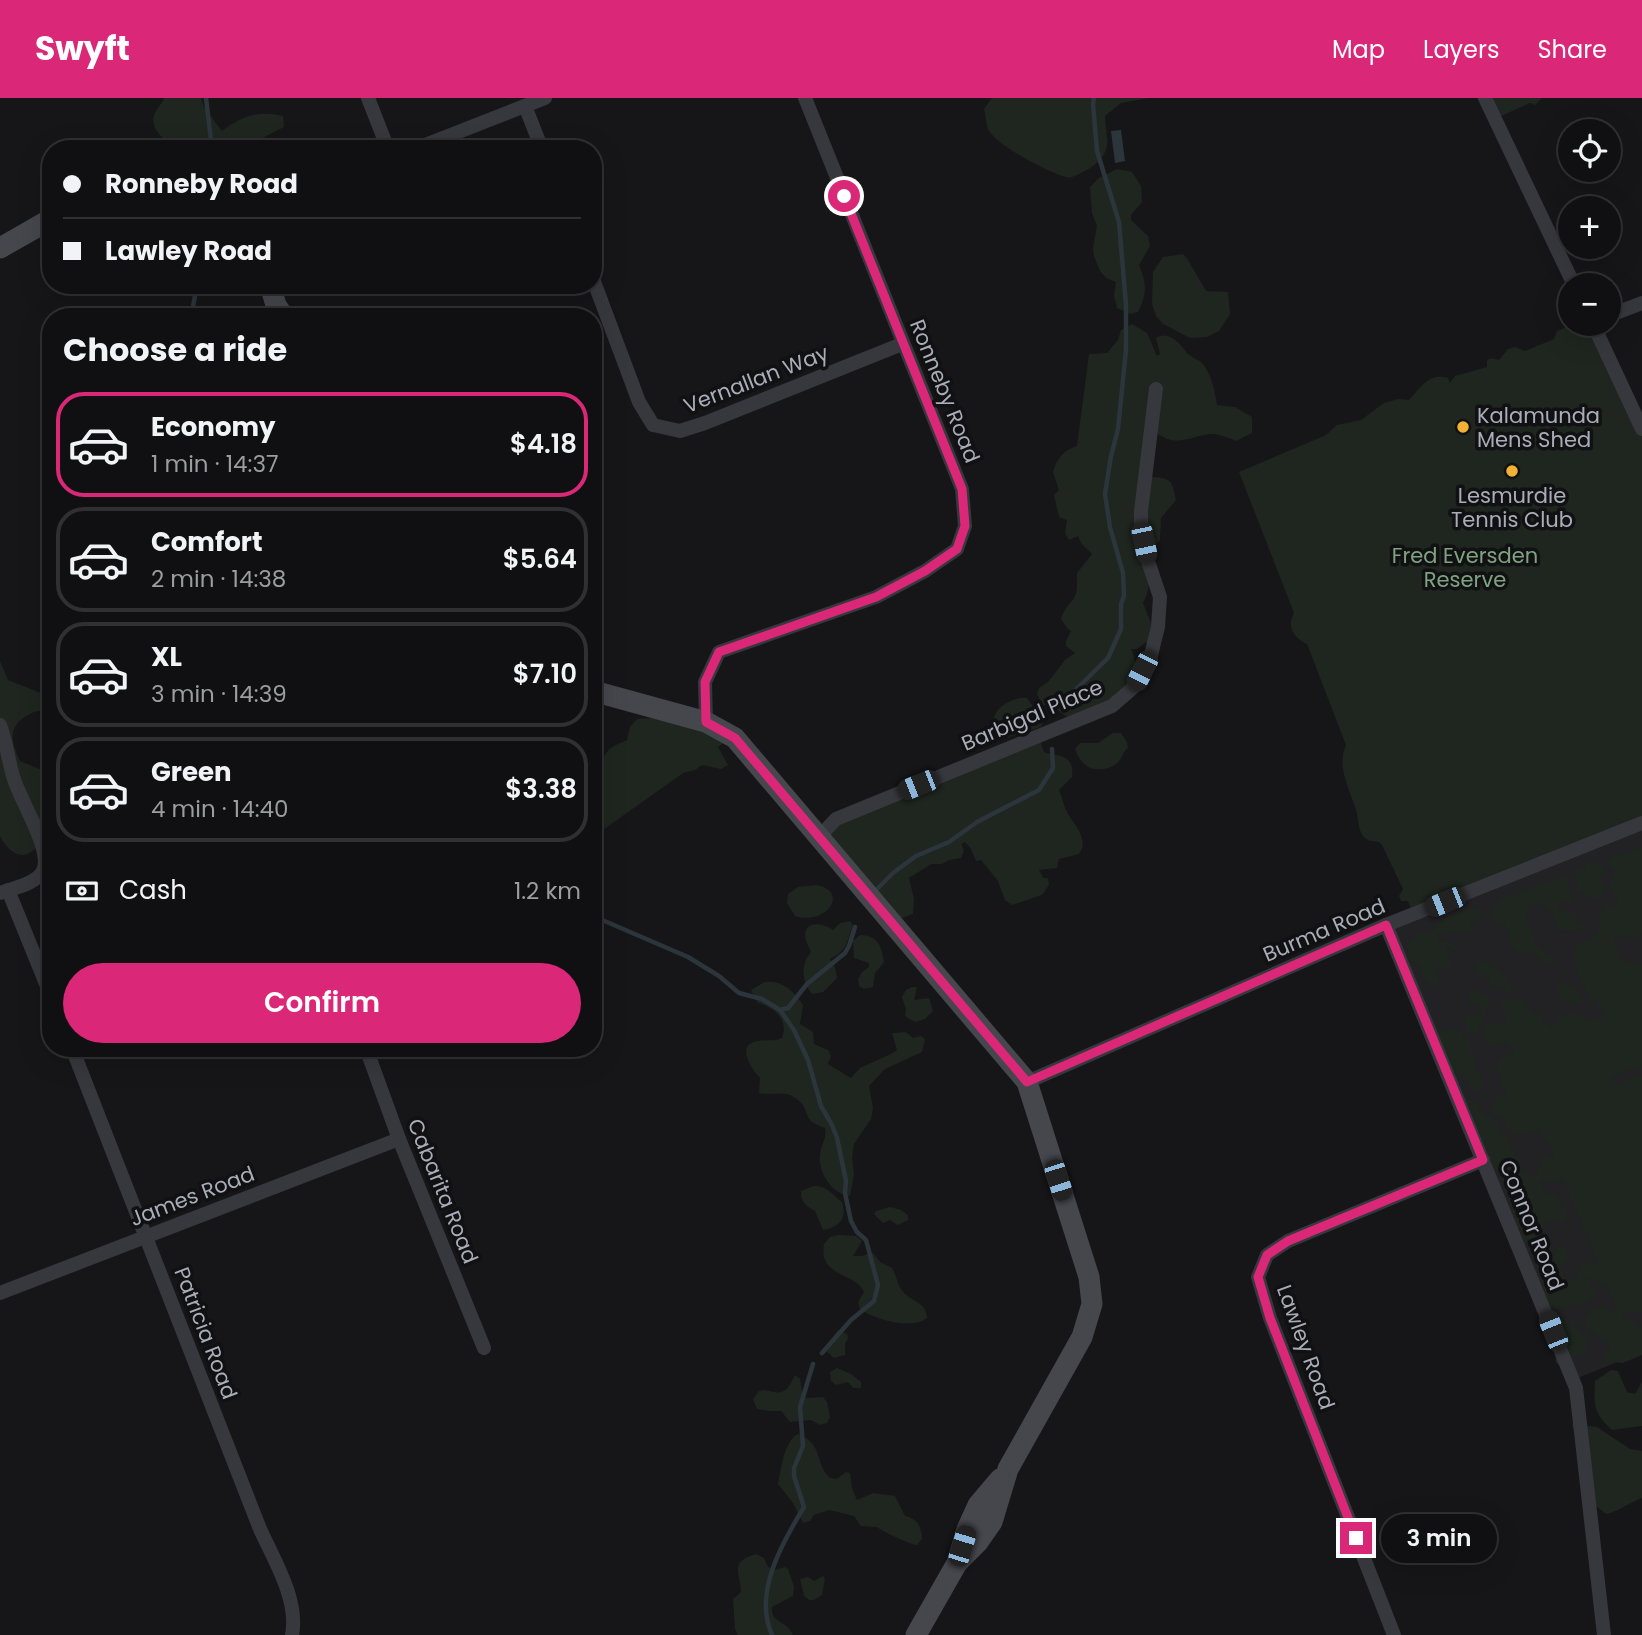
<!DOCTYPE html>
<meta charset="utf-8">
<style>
:root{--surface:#101012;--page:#19191b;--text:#f1f3f6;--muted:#9c9d9f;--line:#303032;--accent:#db2777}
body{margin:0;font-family:Poppins,sans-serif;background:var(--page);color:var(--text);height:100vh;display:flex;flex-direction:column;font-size:26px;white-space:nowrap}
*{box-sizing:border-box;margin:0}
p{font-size:23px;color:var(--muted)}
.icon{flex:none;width:38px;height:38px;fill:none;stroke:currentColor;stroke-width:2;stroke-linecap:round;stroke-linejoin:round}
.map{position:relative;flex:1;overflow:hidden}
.sheet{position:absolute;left:42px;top:210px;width:560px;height:749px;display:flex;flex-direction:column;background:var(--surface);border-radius:28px;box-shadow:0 7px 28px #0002,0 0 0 2px var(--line)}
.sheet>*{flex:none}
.top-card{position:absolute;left:42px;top:42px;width:560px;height:154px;border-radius:28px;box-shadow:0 7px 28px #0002,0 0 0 2px var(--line);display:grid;align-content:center;height:154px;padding:0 21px;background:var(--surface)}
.fabs{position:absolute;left:1558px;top:21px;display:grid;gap:14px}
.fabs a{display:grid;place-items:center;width:63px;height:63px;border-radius:50%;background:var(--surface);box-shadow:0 7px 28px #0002,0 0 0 2px var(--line);font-size:35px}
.end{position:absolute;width:32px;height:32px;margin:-16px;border:9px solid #db2777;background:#fff;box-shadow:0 0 0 4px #fff}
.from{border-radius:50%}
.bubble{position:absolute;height:49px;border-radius:24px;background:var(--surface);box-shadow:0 7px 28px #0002,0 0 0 2px var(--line);font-size:23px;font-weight:600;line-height:49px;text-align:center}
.car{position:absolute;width:21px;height:42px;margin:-21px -10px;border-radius:9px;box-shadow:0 0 5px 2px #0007;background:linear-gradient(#222 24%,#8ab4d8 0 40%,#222 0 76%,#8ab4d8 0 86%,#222 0)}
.top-card b{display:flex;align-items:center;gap:24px;height:66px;font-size:26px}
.top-card b+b{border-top:2px solid var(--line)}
.top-card i{width:18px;height:18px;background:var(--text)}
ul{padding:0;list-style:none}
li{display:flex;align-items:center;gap:21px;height:105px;margin:0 14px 10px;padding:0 7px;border:4px solid var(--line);border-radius:28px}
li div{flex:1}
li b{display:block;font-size:26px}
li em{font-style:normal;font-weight:600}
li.selected{border-color:var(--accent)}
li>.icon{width:63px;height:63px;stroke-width:1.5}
h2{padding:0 21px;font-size:32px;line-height:84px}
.pay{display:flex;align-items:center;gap:18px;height:77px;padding:0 21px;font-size:26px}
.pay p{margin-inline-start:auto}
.button{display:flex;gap:14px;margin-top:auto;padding:14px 21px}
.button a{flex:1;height:80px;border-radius:42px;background:var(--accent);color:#fff;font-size:28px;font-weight:600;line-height:80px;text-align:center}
header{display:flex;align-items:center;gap:42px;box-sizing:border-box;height:98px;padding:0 35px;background:var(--accent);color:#fff}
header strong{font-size:33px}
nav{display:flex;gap:38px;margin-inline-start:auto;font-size:24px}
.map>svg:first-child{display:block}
</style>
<header>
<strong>Swyft</strong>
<nav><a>Map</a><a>Layers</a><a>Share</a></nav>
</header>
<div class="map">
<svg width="1642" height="1537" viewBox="0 0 1642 1537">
<rect width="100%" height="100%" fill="#161618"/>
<path fill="#222225" d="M1642,725V1254L1573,1282L1386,827Z"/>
<g fill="#1e261f">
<path d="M164,0H201L204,9L222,33C241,18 259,12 283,18L284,29L241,51H174V47C163,42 148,29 155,15C158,9 162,6 164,0Z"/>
<path d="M992,0H1149L1121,5L1105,18C1105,27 1108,38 1107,47C1105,65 1083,75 1069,80C1051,76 999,49 989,33C986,27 986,18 984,11Z"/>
<path d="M1485,0H1542L1535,7L1530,5L1495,21Z"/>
<path d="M1117,71L1132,74L1141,88L1142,104L1131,117V122L1148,138L1150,148L1139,167C1147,186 1147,196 1138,214L1130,216L1117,210L1114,197L1116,184L1106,180L1100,173L1094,158L1093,150L1097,128L1092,115L1090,89L1099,80Z"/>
<path d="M1183,156L1188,162L1206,193L1228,194L1230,216L1219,233L1207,239L1190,240L1163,226L1156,218L1152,206L1153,174L1163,159Z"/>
<path d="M1132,226L1147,235L1157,258L1160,256L1156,240C1169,232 1180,246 1187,255C1192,261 1201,261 1205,269C1212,279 1215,294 1217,307L1235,309L1252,319V335L1236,343C1228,340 1217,335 1209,336C1187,340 1177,349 1156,335L1152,379C1173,380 1172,384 1176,402L1161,420L1160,442L1143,459C1148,479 1153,485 1143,505L1152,528L1148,543L1137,551H1131C1152,595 1098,608 1067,619L1054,609L1042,607L1037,596L1039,590L1049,583L1065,562L1075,555L1066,548V543L1071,533L1068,531L1061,521C1064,510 1069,508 1074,500C1079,492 1076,483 1077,475L1092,456L1081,445L1078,438L1069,442L1065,435L1067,422L1059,419L1054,397L1059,392L1053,374C1057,360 1064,352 1077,348L1089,256L1107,255L1118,242L1121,232Z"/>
<path d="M1575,226L1585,228L1589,226L1642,331V725L1413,817L1408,803H1401L1399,798L1403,791L1382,747L1379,744C1374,743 1368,744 1364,739C1357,731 1359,721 1356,712C1350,692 1336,669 1346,647L1307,546C1294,540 1286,528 1294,515L1239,374L1326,337L1337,327L1361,322L1384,305L1398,301L1409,302C1421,289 1429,274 1448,280L1450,285L1455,278L1487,269V263L1490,260L1499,262L1508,251L1515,249L1525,253L1554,241L1557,233Z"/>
<path d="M0,563L8,582L51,599V620L46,613C36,612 33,614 25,619C7,630 12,646 20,663L51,676V732C45,739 39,749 31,754C18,763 5,749 0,738Z"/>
<path d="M1020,600H1027L1043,623L1041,629L1003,641C982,623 999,604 1020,600Z"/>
<path d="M652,620L732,639L718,649L728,667L721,671L702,667L695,672L683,675L593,739V665L604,659C608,649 618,646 627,642L630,629L637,621Z"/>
<path d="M1113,635H1121L1127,644L1128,650C1122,654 1124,658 1119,663C1115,668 1110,670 1104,671C1088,673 1080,665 1075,651L1080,645H1098Z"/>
<path d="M1038,638L1044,654C1057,659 1075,655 1072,679L1059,692C1062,699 1064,708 1067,714C1074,727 1090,741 1079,756L1059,761L1057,770L1039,772L1043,780H1048L1049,787L1042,797L1012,807L1005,802L998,783L981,762L976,763L971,751L965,744L961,746L964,752L961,760L949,762L942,766H931L909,780L914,801L913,816L897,822L820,738L836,721Z"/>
<path d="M1642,749V835L1636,841L1620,839L1614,841C1616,858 1624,869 1642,864V967L1611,979L1617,987L1642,977V1218L1641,1214H1623V1221L1634,1223L1642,1229V1257L1623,1265L1605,1263L1604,1255L1611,1248L1609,1244C1598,1240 1588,1235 1585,1221L1593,1212L1602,1209L1612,1214L1616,1210L1607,1187L1598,1185L1587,1178V1183L1595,1191C1591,1206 1583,1206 1570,1207C1566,1208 1560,1213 1555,1211C1546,1208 1543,1195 1541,1188L1543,1184L1534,1178L1532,1172L1542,1168L1544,1159L1556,1158L1557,1147L1560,1146L1572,1157L1560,1169L1565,1180L1573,1182L1576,1180L1580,1169L1587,1163L1599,1167L1563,1080L1559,1085L1550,1086L1542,1082L1540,1086L1546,1095L1557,1098L1567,1117L1564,1122L1547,1123L1543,1129V1134L1535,1143L1527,1147C1520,1144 1519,1136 1520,1130L1515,1129L1511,1115L1515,1111L1510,1104L1511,1098L1505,1092L1500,1076L1488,1063L1466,1003L1473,1001L1485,1017L1498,1024L1500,1033L1507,1039L1521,1072L1527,1074L1531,1079L1536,1078L1545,1058L1554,1057L1550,1047L1537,1031C1526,1038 1518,1039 1507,1031L1505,1018L1497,1020L1492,1017L1491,1010L1497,998L1508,997L1502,990L1496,965L1515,953L1505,944L1501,948L1490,947L1485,943L1483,937L1485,928L1496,924L1507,928V922L1500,908L1501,904L1511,901L1522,902L1533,916L1538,914L1544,924L1552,929L1562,916H1577L1587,923L1608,915C1585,900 1580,883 1573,857C1577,837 1591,847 1597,835C1605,818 1590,813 1618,806L1619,802L1607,788L1615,778V774L1610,769V760Z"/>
<path d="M1593,764L1604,767L1607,771L1606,775L1600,779L1604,799L1595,802L1579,792L1574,773L1585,770L1588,765Z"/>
<path d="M1565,777L1573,801L1558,806L1554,810L1575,814L1577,824L1589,829V831L1565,833L1558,831C1552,817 1550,802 1531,807C1522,819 1530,827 1535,839L1533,844L1544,854L1554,859L1556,864L1554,867C1545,866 1540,863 1535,855C1513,858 1509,849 1508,829L1493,823L1490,811L1501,801L1531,791Z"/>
<path d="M817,787C851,795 824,828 795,818L787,805L788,796L798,789Z"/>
<path d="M1475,810H1481L1482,818L1479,823L1470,825L1474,835L1471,836L1466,833L1438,837L1437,843L1450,844L1457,848L1458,852L1454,853L1444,848L1452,864L1447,871L1434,872L1439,887C1426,890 1421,880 1421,869L1408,861V846L1419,835L1433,834C1439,819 1459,814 1475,810Z"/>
<path d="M850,823L853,827C846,845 848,852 830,861L835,869L837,880L823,894L812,896C802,883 800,867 811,854C809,849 805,842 805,837C806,821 825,826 833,832L840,825Z"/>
<path d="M860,837C877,837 882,848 884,864L875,875L873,889L864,891L859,888L858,881L862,874L869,869V865L854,860L853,843Z"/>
<path d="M1480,862C1491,866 1506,878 1512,889L1511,894C1501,894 1478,877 1474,869L1475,864Z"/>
<path d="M765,884C782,882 794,893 803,907L800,926L813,934L814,946L828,952L831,958L828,966L851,980L860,970L893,955L897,952L892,935L906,934L913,940L921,938L925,941L922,954L885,971L869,988L873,1010L871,1021L854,1046L852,1060L854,1076L850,1098C832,1096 818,1075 820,1057C821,1047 827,1040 825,1030C800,1022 812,1014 798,1002C786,991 773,998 759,995L760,980C751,971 735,946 758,943C767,941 773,944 782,940C789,923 775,909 758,905L751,892Z"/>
<path d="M1562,884C1573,886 1581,891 1583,903L1581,906L1560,901L1556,889Z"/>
<path d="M912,889H917L914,902L929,900L933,913L925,921L915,924L905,918L906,911L902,899L906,892Z"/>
<path d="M1476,892L1483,897H1488L1490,903L1478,934L1472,936L1466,932L1464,919L1480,915L1481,907L1471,903L1467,897L1470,893Z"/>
<path d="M1451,929C1467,937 1477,952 1474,969L1483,982V989L1479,992H1473L1462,977L1454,975L1435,936Z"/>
<path d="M814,1088C826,1087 833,1097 842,1104C847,1121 840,1129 823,1132L815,1113C807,1108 800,1104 801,1093Z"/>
<path d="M890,1109L901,1112L908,1117V1122L898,1127L890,1122L883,1125L874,1116L876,1113Z"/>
<path d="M838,1137L856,1138L862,1143L853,1158H862L872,1154L880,1164L892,1170C896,1176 897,1185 901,1191C909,1204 927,1203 927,1220C912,1232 875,1222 860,1211L858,1204L864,1194C856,1174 818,1180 824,1146L830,1139Z"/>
<path d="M1563,1222L1575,1226C1581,1237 1597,1244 1583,1257H1576L1561,1267L1557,1266L1555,1262L1559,1258L1550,1231Z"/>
<path d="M838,1232L847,1236L848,1240L845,1246V1257L834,1260L827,1254L826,1248Z"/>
<path d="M837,1270L851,1276L861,1284V1290H853L848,1284L836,1287L831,1283L830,1274Z"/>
<path d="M1611,1272L1618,1273L1627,1294L1635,1296L1642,1284V1328L1612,1332C1593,1315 1594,1307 1595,1283Z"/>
<path d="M795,1277L800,1281L802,1293L806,1300L823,1299L827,1304L830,1319L827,1325L820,1327L811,1322L790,1324L781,1313H769L757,1311L753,1301L759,1293L765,1292C785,1298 787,1293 795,1277Z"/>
<path d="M1572,1326L1597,1329L1630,1351L1642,1353V1400C1629,1405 1619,1413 1606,1416L1595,1407L1588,1343L1574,1333Z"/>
<path d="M798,1336C824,1346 814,1365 830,1380L837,1381L846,1374L850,1375L852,1390L857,1402L873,1395L895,1398L905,1418C918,1421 921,1428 922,1441L917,1447C911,1447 882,1433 877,1429L861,1428L854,1418L829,1412L814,1417L810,1423L803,1425L793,1405L778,1386C781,1371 784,1343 798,1336Z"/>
<path d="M756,1456L764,1460L768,1469L775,1472L785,1469L788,1471L794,1489L793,1498L772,1509C771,1526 787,1522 793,1537H738L735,1531L733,1501L741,1494C740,1474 729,1464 756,1456Z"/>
<path d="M823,1478L825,1480L822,1497L814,1502H809L804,1498L800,1481L808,1479L814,1483Z"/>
</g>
<path fill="#2c353c" d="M1121,32L1125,63L1115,65L1111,33Z"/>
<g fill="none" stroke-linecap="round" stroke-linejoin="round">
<g stroke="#2c353c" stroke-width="4.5">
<path d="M206,0L212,51"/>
<path d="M191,219L197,187"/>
<path d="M1063,604L1108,560L1121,531V506L1124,498L1123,475L1110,429L1105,396L1111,358L1118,331L1126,252V207L1119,124L1097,53L1093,6L1094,0"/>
<path d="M877,791L893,775L916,758L949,744L977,724L1039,692L1053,670L1052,651"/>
<path d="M593,818L688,859L719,878L739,895L762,901L780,912L794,932L808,962L821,1008L832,1027L837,1040L846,1083L845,1095L851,1123L857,1134L866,1142L878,1187L874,1203L851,1222L822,1255"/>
<path d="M780,912L788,910L807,886L845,855L849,848L855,829"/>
<path d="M772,1537C753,1495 782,1445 804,1409L794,1378V1370L803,1348L800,1309L813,1266"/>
</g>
<g stroke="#37383d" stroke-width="14">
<path d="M368,0L388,51"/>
<path d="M1485,0L1574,187"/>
<path d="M525,8L542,51"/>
<path d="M415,51L545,0"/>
<path d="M593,181L639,304L653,327L680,333L705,325L902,246"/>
<path d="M1608,218L1642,205"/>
<path d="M1593,226L1642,331"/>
<path d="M706,624L705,584L719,554L876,499L925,473L957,451L965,428L962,391L805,0"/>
<path d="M0,627C7,645 8,663 14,681C20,702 53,753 43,773C36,786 13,790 0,795"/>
<path d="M820,738L836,721L1112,608L1134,589L1151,557L1158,529L1160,499L1147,460L1141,431V413L1156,291"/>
<path d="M8,792L51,898"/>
<path d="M1386,827L1576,1290L1604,1537"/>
<path d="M72,950L260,1431C274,1462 299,1502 292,1537"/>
<path d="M366,950L399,1041L484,1250"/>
<path d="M1027,984L1386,827L1642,725"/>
<path d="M0,1195L399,1041"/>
<path d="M1394,1537L1270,1220L1258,1179L1267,1157L1288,1143L1483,1062"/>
</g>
<g stroke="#45474d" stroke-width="21">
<path d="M0,150L51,121"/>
<path d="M270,187L276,207L284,219"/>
<path d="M593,593L706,624L735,640L1027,984L1089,1179L1092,1206L1082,1239L1008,1371L992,1424L978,1444L957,1465"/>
<path d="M916,1537L957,1465L967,1431L978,1407L1000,1381"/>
</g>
</g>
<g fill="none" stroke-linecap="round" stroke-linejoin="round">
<path stroke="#db2777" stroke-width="9" d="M844,98L962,391L965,428L957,451L925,473L876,499L719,554L705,584L706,624L735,640L1027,984L1386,827L1483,1062L1288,1143L1267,1157L1258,1179L1270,1220L1356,1440"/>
</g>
<g fill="#f2b134" stroke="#111113" stroke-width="2.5">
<circle cx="1463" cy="329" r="7"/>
<circle cx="1512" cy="373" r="7"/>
</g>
<g text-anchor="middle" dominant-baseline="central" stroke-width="7" stroke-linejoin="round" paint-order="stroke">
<g font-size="21" fill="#a8adb8" stroke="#111113">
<text transform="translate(756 281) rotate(-21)">Vernallan Way</text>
<text transform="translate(945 293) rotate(68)">Ronneby Road</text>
<text transform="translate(1032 617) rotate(-23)">Barbigal Place</text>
<text transform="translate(1324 832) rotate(-23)">Burma Road</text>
<text transform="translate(443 1093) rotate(68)">Cabarita Road</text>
<text transform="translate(192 1098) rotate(-21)">James Road</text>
<text transform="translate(1532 1127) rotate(68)">Connor Road</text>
<text transform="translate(206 1235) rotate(69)">Patricia Road</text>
<text transform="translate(1306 1249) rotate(70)">Lawley Road</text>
</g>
<g font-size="21" fill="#a8adb8" stroke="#111113" text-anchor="start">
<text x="1477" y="317">Kalamunda<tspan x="1477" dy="24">Mens Shed</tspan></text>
<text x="1512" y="397" text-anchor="middle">Lesmurdie<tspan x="1512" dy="24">Tennis Club</tspan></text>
</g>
<g font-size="21" fill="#7fa381" stroke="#111113">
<text x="1465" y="457">Fred Eversden<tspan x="1465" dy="24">Reserve</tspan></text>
</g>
</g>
</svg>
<div class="fabs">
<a><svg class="icon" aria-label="locate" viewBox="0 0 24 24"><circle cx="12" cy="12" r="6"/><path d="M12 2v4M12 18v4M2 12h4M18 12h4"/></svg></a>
<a>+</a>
<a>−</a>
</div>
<i class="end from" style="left:844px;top:98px"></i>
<i class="end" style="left:1356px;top:1440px"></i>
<div class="bubble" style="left:1381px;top:1416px;width:116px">3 min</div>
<i class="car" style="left:1144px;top:445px;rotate:168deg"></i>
<i class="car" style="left:1142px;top:573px;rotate:207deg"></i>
<i class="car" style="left:918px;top:687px;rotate:248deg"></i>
<i class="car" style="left:1445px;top:804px;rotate:248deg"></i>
<i class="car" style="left:1058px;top:1082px;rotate:162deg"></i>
<i class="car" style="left:1553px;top:1233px;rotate:338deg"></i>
<i class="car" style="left:962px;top:1448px;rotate:17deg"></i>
<div class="top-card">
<b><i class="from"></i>Ronneby Road</b>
<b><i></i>Lawley Road</b>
</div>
<section class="sheet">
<h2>Choose a ride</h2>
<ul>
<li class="selected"><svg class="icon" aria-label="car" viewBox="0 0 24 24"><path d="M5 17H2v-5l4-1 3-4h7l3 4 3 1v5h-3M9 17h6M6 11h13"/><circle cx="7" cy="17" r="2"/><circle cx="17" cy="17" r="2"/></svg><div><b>Economy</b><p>1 min · 14:37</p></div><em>$4.18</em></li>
<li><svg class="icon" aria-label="car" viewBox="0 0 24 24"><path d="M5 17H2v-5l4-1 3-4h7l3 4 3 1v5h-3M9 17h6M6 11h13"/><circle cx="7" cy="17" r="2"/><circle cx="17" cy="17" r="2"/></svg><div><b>Comfort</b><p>2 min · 14:38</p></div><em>$5.64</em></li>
<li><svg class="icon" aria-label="car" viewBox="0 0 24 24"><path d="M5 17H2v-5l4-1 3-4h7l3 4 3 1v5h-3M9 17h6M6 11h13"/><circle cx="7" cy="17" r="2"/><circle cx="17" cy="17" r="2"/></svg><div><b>XL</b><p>3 min · 14:39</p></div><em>$7.10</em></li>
<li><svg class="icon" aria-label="car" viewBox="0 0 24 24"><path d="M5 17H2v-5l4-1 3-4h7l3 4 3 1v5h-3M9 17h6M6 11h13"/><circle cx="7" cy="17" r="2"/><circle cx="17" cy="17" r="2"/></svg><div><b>Green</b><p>4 min · 14:40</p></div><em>$3.38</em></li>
</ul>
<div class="pay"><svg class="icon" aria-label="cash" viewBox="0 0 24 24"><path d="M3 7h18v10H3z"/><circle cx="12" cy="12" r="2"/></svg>Cash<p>1.2 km</p></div>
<div class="button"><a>Confirm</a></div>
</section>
</div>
